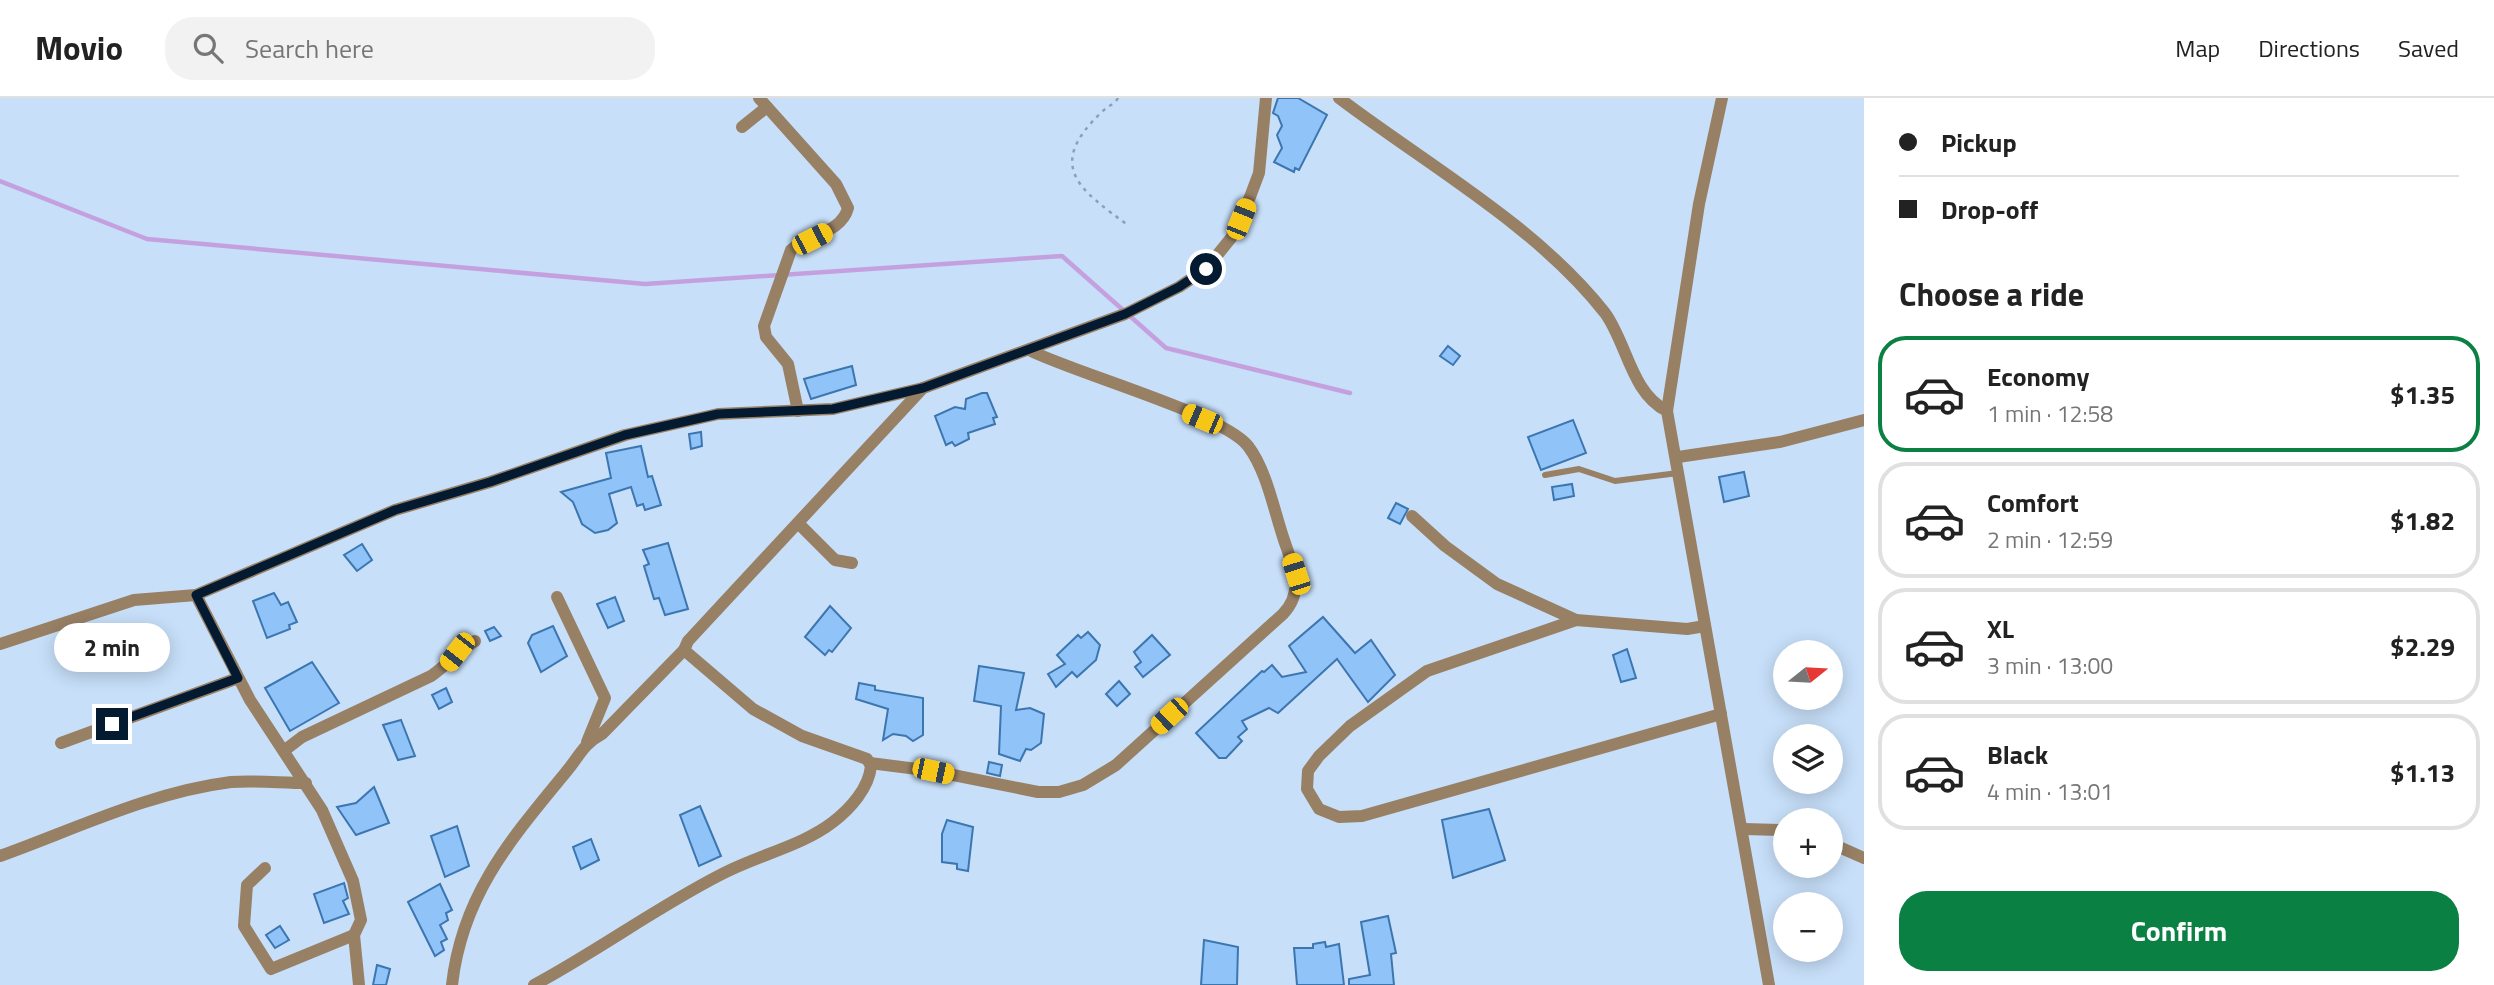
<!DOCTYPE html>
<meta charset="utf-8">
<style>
:root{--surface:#fff;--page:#f2f2f2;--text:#222;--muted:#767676;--line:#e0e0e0;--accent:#0b8043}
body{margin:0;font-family:"Titillium Web",sans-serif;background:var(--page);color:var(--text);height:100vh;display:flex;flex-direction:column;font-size:26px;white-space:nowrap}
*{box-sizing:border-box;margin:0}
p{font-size:23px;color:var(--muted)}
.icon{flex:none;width:38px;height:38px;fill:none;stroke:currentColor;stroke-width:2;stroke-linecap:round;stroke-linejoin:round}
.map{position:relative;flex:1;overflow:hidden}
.panel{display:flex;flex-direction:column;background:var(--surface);width:630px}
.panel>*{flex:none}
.top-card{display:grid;align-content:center;height:154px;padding:0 35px;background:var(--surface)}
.needle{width:46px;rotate:72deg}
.fabs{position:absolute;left:1773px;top:542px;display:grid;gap:14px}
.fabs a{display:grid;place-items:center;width:70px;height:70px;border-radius:50%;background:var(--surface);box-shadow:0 4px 18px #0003;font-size:35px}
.end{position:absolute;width:32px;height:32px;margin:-16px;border:9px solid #031a31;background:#fff;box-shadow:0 0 0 4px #fff}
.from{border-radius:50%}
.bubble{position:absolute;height:49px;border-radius:24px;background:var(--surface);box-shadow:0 4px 18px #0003;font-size:23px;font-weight:700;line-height:49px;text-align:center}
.car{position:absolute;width:21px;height:42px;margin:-21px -10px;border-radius:9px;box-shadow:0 0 5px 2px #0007;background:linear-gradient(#f5c518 24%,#345 0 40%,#f5c518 0 76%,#345 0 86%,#f5c518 0)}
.top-card b{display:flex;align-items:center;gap:24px;height:66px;font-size:26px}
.top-card b+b{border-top:2px solid var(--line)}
.top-card i{width:18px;height:18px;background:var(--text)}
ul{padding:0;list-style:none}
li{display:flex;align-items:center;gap:21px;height:116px;margin:0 14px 10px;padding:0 21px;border:4px solid var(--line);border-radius:28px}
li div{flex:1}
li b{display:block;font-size:26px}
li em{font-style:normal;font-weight:700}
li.selected{border-color:var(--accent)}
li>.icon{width:63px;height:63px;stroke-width:1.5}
h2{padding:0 35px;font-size:32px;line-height:84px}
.cta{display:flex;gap:14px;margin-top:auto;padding:14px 35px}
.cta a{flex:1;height:80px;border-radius:28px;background:var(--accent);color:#fff;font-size:28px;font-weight:700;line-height:80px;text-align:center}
header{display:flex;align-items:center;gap:42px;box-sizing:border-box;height:98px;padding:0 35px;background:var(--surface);border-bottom:2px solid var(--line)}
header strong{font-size:33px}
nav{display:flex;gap:38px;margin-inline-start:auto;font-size:24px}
.search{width:490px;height:63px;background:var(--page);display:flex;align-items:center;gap:18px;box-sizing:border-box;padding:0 24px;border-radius:28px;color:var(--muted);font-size:26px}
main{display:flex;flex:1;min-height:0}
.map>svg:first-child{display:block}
</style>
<header>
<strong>Movio</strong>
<div class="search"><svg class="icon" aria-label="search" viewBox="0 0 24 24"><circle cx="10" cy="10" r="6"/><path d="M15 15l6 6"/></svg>Search here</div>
<nav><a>Map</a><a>Directions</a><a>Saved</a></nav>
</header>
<main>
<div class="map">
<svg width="1864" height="887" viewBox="0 0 1864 887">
<rect width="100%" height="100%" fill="#c7dff9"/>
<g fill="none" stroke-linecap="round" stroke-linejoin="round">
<path stroke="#c4a1de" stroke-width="4.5" d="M0,83L147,141L645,186L1062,158L1166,250L1350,295"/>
</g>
<g fill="#90c3f8" stroke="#3c76b0" stroke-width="2">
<path d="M1278,0H1298L1327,17L1299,72L1295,70L1294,74L1274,64L1282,50L1277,37L1282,28L1278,18L1273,15Z"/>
<path d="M1448,248L1460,258L1453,267L1440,258Z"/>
<path d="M852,268L856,287L811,301L804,281Z"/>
<path d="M982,295H987L997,319L993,320L995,326L968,335L969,341L955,348L952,344L946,347L935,318L955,309L965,311L966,301Z"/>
<path d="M1573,322L1586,355L1541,372L1528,339Z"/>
<path d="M701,334L702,348L691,351L689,336Z"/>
<path d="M641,348L648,379L652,378L661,407L645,412L643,406L637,408L631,389L609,396L617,425L608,432L595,435L582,426L573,404L561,394L611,380L606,355Z"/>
<path d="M1744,374L1749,398L1724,404L1719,379Z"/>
<path d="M1572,386L1574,398L1554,402L1552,389Z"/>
<path d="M1396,405L1408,411L1400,426L1388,420Z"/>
<path d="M668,445L688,511L665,517L659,500L654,501L644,468L649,466L643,452Z"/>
<path d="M362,446L372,462L357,473L344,457Z"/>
<path d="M274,495L281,507L288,504L297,524L289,527L290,531L267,540L253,503Z"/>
<path d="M615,499L624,523L608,530L597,506Z"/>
<path d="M830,508L851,530L832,554L829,552L825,557L805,539Z"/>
<path d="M1323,519L1355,555L1371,542L1395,577L1368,604L1337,561L1278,615L1269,610L1242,623L1247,631L1238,639L1242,643L1226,660H1219L1196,635L1262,573L1264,574L1272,567L1282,579L1306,574L1289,548Z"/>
<path d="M553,528L567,558L541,574L528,545L532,537Z"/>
<path d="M494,529L501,538L490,543L485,533Z"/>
<path d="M1088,534L1100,547L1096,562L1077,579L1072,574L1056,589L1048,576L1065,566L1057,557L1078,537L1081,540Z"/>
<path d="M1152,537L1170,557L1143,579L1135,569L1141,564L1134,554Z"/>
<path d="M1627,551L1636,580L1621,584L1613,557Z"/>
<path d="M312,564L339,605L290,633L265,590Z"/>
<path d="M979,568L1024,575L1016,612L1030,610L1044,616L1041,645L1031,652L1026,651L1020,663L999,656L1001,608L974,603Z"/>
<path d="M1119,583L1130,596L1117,608L1106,596Z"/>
<path d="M859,585L875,588V592L923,600V637L913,643L906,638L893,636L883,642L888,611L856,601Z"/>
<path d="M446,590L452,604L439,611L432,597Z"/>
<path d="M401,622L415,658L398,662L383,627Z"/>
<path d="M989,664L1002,667L1000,678L987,675Z"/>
<path d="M374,689L389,725L356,737L337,709L356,705Z"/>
<path d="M700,708L721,758L699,768L680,717Z"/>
<path d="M1489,711L1505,762L1453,780L1442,722Z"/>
<path d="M947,722L973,729L968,773L957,771V766L942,764V736Z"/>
<path d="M457,728L469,768L445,779L431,738Z"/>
<path d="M591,741L599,762L581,771L573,749Z"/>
<path d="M344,785L348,800L343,803L349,816L324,825L314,796Z"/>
<path d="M440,786L452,812L446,815L448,822L440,827L447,841L441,844L444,852L435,858L408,804Z"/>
<path d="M1388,818L1396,855L1391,856L1394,887H1349V881L1370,877L1361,824Z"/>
<path d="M280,828L289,842L275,850L266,837Z"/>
<path d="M1204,842L1238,849L1237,887H1201Z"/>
<path d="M1325,844L1326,849L1339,846L1344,887H1297L1294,850H1313V846Z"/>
<path d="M377,867L390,871L386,887H373Z"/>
</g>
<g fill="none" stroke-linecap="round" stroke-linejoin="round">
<path stroke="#89a1ba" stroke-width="2.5" stroke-dasharray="3.5 5" stroke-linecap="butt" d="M1118,0C1114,7 1107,8 1102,14C1043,69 1082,93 1129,128"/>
<path stroke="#988065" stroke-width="6" d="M1545,377L1579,371L1615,383L1678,375"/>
<g stroke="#988065" stroke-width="12">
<path d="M759,0L836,86L848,110C841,136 807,136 791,152L764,228L766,239L788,266L798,313"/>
<path d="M1339,0C1426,66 1537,128 1605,215C1627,245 1631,295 1667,313L1769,887"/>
<path d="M742,29L767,9"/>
<path d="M1667,313L1699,106L1722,0"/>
<path d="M1678,359L1780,344L1864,322"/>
<path d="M1412,418L1445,448L1497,486L1576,522"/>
<path d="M798,425L835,462L852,465"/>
<path d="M196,497L250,602L322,712L353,783L361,822L354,837L359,887"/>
<path d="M557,499L605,600L587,644"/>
<path d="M1705,528L1687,531L1576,522L1427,573L1350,628L1319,658L1308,673L1307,691L1319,711L1339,719L1362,718L1721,616"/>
<path d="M0,546L134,502L196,497L395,412L490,384L625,337L718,316L833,311L923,290"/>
<path d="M61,645L238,580"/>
<path d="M285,652L302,639L431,578C447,567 458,553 475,543"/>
<path d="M870,665L933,673L1038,694H1059L1083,687L1116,667L1283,516C1305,493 1293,469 1284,442C1274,413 1267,373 1248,348C1223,316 1074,275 1029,252"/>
<path d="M1744,731L1785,732"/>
<path d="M1830,745L1864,760"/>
<path d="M0,758C75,731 151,694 231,684C255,682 282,685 306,685"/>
<path d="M265,770L247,787L244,828L271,871L354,837"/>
<path d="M452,887C462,797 511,741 566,674C579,659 583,646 602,636L684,552"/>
<path d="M534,887C599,852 657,809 722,776C758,757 802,748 833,724C850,711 869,690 871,668L867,661L802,638L753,611L684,552L688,543L923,290L1125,216L1179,189L1206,171L1231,140L1250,99L1259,75L1266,0"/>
</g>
</g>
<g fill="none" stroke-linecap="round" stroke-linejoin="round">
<path stroke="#031a31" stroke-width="9" d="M112,626L238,580L196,497L395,412L490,384L625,337L718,316L833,311L923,290L1125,216L1179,189L1206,171"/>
</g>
</svg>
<div class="fabs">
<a><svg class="needle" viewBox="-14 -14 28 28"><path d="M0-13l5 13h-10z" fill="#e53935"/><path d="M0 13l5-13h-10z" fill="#767676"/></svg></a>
<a><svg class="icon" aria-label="layers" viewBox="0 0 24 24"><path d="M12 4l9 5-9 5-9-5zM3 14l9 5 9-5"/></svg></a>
<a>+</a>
<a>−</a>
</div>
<i class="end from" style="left:1206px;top:171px"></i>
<i class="end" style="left:112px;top:626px"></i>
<div class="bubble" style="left:54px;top:525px;width:116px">2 min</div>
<i class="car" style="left:1241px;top:121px;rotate:22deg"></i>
<i class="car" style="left:812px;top:141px;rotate:63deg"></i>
<i class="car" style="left:1202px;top:321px;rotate:293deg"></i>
<i class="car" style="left:1296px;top:476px;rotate:342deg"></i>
<i class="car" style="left:457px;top:554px;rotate:218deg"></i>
<i class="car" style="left:1169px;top:618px;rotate:227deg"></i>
<i class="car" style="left:933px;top:673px;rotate:102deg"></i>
</div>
<section class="panel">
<div class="top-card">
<b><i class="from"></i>Pickup</b>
<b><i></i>Drop-off</b>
</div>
<h2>Choose a ride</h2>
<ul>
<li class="selected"><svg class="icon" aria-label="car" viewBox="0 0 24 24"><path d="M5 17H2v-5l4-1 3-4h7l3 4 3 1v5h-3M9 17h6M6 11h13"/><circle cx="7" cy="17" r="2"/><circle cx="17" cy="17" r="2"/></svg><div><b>Economy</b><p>1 min · 12:58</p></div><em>$1.35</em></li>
<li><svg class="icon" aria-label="car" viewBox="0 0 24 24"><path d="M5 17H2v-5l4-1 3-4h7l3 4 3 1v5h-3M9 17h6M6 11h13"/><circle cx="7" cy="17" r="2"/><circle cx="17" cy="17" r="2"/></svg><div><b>Comfort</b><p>2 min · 12:59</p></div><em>$1.82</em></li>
<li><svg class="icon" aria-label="car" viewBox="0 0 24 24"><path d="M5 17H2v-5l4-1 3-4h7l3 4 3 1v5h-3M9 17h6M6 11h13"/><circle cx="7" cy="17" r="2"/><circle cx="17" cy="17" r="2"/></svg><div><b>XL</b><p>3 min · 13:00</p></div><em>$2.29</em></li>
<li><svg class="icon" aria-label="car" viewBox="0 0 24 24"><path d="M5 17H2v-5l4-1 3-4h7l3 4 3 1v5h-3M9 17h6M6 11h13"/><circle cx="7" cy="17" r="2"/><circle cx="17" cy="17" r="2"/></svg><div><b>Black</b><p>4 min · 13:01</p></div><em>$1.13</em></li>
</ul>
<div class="cta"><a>Confirm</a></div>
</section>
</main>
